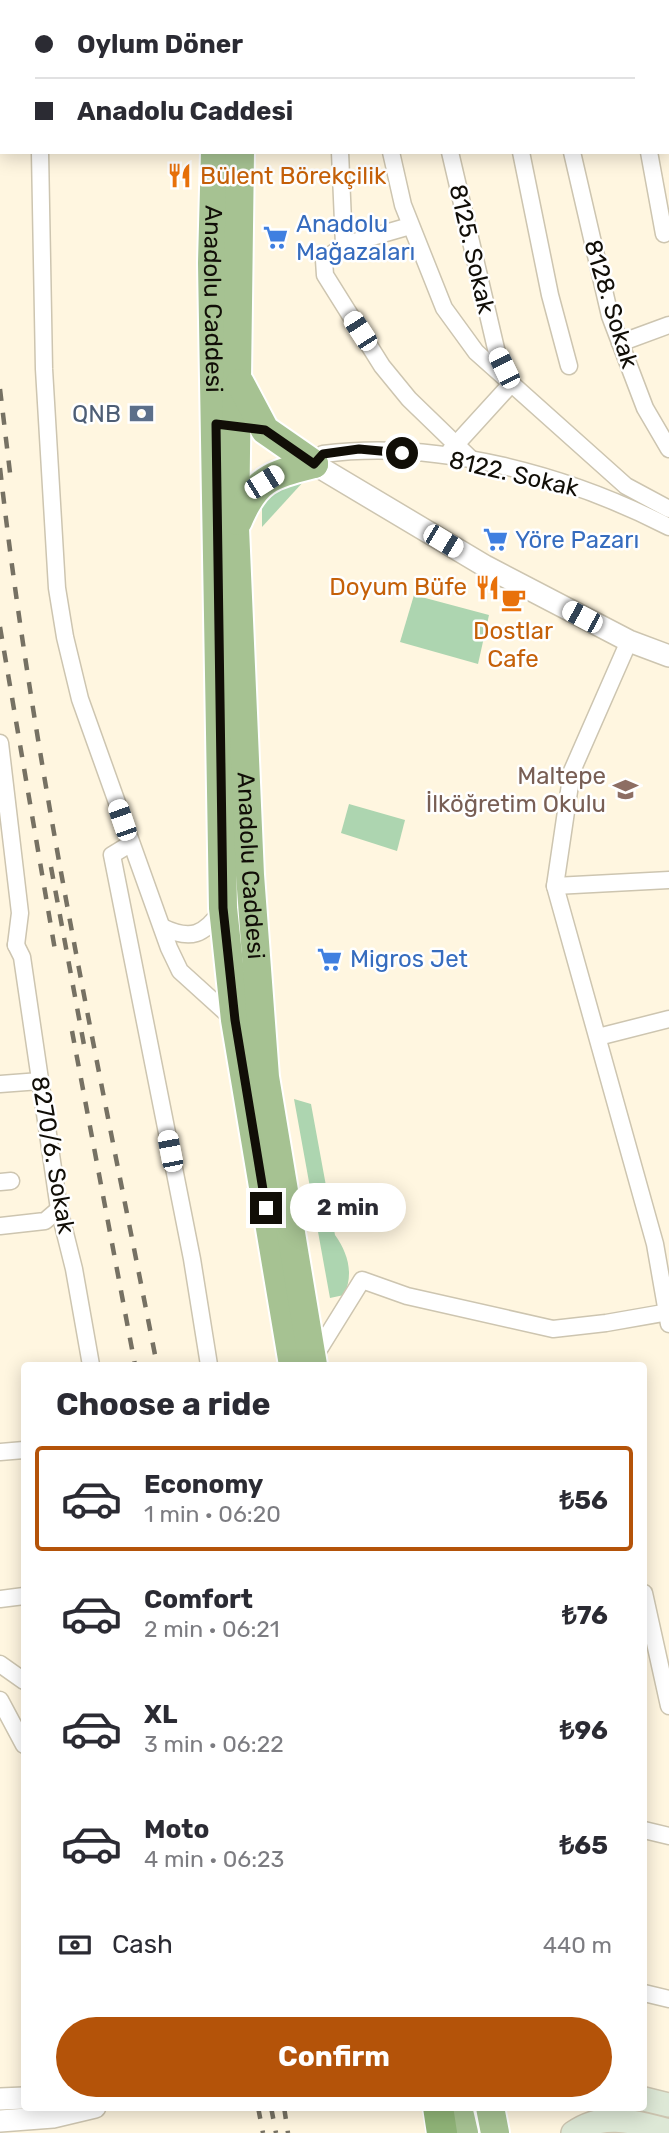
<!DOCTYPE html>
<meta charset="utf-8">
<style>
:root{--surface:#fff;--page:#f7f7f7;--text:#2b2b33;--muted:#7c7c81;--line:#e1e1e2;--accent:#b45309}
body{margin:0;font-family:Rubik,sans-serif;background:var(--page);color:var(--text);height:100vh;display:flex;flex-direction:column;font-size:26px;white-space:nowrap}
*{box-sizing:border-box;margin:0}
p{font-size:23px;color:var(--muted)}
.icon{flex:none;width:38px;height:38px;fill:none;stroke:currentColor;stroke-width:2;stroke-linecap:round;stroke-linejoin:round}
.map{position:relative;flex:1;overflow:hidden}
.sheet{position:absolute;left:21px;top:1362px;width:626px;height:749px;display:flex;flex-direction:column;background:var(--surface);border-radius:7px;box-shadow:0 4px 18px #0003}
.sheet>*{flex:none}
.top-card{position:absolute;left:0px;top:0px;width:670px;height:154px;box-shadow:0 4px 18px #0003;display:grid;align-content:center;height:154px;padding:0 35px;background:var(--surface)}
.end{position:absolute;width:32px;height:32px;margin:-16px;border:9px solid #110e07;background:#fff;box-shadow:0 0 0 4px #fff}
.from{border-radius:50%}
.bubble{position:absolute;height:49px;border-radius:24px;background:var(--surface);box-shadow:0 4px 18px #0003;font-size:23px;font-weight:700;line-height:49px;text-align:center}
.car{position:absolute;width:21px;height:42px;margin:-21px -10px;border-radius:9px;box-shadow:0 0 5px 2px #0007;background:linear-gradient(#fff 24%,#345 0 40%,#fff 0 76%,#345 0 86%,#fff 0)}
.top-card b{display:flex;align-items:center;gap:24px;height:66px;font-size:26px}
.top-card b+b{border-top:2px solid var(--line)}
.top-card i{width:18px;height:18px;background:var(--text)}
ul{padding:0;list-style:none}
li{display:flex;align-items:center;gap:21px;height:105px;margin:0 14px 10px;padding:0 21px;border:4px solid transparent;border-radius:7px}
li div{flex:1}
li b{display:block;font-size:26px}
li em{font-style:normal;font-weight:700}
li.current{border-color:var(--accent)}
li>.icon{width:63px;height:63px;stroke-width:1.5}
h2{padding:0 35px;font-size:32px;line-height:84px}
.pay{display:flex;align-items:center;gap:18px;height:77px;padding:0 35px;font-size:26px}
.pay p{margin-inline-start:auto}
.primary-button{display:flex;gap:14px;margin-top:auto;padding:14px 35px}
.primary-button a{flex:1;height:80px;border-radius:42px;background:var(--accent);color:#fff;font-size:28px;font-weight:700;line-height:80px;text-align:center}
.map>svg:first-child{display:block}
</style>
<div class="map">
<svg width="669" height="2133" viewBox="0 0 669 2133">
<rect width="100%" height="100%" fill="#fff6e0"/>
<g fill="#add5b0">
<path d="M304,481L262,527V506L272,488Z"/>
<path d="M414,595L489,615L478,664L400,642Z"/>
<path d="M349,804L405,820L397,851L341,833Z"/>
<path d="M294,1099L311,1104L335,1235C348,1253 354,1274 344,1295L330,1298Z"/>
</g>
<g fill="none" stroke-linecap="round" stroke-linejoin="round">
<defs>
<g id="minor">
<path d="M36,2V0"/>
<path d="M358,2L359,0"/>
<path d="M404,2L405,0"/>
<path d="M571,2L572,0"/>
<path d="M645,2L646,0"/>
<path d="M668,78H669"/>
<path d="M40,152L44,369L57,588L65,637L80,699L169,948L180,971L233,1019"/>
<path d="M340,152L344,245L324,260L325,275L382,366L409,399L470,458"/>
<path d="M391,152L403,205L444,308L476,352L626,486L669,509"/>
<path d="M450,152L497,353L508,375"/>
<path d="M521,152L550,295L569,366"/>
<path d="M572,152L610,316L645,408L669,449"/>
<path d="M649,152L664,234"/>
<path d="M344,245L410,226"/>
<path d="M620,343L669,325"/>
<path d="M450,451L512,383"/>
<path d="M314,464L323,454C437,439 568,475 669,527"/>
<path d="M629,641L572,771L555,886L655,1244L669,1324"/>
<path d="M0,743L20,913L16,945"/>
<path d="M130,844L112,855L192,1259L209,1365"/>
<path d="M555,886L669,880"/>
<path d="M162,927C191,941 204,935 222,910"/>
<path d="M16,945L22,957L59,1209L74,1269L91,1365"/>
<path d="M598,1037L669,1019"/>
<path d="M0,1084L40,1081"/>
<path d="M0,1182L11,1181"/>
<path d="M0,1226L45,1221L59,1209"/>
<path d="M313,1359L362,1280L407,1296L553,1329L606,1323L669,1312"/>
<path d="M0,1452L24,1450"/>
<path d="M644,1593L669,1706"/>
<path d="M0,1599L24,1596"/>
<path d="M0,1664L24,1681"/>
<path d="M0,1700L24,1745"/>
<path d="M644,1830L669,1836"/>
<path d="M644,1993L669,1999"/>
</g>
<g id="tertiary">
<path d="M314,464L485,566L629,641L669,656"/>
<path d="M0,2099L24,2098"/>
<path d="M0,2121L53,2117L95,2107"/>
</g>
<g id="secondary">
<path d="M644,2099L669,2105"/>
<path d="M573,2133C604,2111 635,2122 669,2131"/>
</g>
<g id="trunk">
<path d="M219,0V2"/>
<path d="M241,0V2"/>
<path id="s1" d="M215,152L212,263L223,908L235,1020L293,1365"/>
<path id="s2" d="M240,152L235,528L250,875L265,1077L313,1365"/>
<path d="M240,383L265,430L314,464"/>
<path d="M238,521C256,478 271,475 314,464"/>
<path d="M458,2107L464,2133"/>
<path d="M490,2107L495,2133"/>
</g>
<path id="motorway" d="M438,2107L442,2133"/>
</defs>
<use href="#minor" stroke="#cdc5b0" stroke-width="19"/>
<use href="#tertiary" stroke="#cdc5b0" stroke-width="24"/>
<use href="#secondary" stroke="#cdc5b0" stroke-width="26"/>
<use href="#trunk" stroke="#fff" stroke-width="32"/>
<use href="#motorway" stroke="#fff" stroke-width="33"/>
<use href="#minor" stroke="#fff" stroke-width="16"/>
<use href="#tertiary" stroke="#fff" stroke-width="21"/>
<use href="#secondary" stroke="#dde8d6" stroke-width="23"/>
<use href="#trunk" stroke="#a6c292" stroke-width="28"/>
<use href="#motorway" stroke="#8fb377" stroke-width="30"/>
<g stroke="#767163" stroke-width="4.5" stroke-dasharray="12 12" stroke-linecap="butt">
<path d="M0,389L11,481"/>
<path d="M0,468C34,770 99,1068 157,1365"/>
<path d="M0,627L56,956"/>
<path d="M51,867L84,1045"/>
<path d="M72,1031L135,1365"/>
<path d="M258,2107L263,2133"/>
<path d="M271,2107L276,2133"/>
<path d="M284,2107L288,2133"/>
</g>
</g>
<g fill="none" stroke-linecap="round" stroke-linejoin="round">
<path stroke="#110e07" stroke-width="9" d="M266,1208L235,1020L223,908L216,424L265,430L314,464L323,454L359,449L402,453"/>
</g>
<defs>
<symbol id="restaurant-bare" viewBox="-9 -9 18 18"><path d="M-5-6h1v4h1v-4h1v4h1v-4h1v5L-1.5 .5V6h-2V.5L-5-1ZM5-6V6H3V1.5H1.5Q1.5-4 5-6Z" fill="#e8710a" stroke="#fff" stroke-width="2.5" paint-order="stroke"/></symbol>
<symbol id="supermarket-bare" viewBox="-9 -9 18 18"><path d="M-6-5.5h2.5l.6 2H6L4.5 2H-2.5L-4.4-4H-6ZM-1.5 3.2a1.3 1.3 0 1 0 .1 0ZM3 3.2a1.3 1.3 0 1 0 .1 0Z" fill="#3f7fe0" stroke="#fff" stroke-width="2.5" paint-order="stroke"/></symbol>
<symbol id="bank-bare" viewBox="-9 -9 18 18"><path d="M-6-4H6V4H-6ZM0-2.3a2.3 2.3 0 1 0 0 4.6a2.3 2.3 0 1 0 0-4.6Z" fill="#5c6f8a" stroke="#fff" stroke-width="2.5" paint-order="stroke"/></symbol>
<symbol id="cafe-bare" viewBox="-9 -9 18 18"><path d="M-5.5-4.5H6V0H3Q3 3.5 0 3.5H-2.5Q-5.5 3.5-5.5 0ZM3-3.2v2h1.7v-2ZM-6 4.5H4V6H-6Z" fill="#e8710a" stroke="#fff" stroke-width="2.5" paint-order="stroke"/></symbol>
<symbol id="school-bare" viewBox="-9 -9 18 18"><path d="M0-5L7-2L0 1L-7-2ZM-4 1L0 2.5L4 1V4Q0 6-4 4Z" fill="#8d6e63" stroke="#fff" stroke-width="2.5" paint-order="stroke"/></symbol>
</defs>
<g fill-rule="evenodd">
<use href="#restaurant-bare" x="162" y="158" width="35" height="35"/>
<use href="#supermarket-bare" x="258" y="220" width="35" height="35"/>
<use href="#bank-bare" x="124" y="396" width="35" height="35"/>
<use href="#supermarket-bare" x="478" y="522" width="35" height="35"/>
<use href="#restaurant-bare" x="470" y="570" width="35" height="35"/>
<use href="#cafe-bare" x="496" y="582" width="35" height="35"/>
<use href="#school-bare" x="608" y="772" width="35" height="35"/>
<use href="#supermarket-bare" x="312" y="942" width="35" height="35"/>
</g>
<g text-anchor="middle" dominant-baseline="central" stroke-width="5" stroke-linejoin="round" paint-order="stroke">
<g font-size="24" fill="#c56008" stroke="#fff" text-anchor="start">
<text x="200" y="176">Bülent Börekçilik</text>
<text x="467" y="587" text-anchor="end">Doyum Büfe</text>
<text x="513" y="631" text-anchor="middle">Dostlar<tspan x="513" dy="28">Cafe</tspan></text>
</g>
<g font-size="24" fill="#366cbe" stroke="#fff" text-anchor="start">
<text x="296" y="224">Anadolu<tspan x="296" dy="28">Mağazaları</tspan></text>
<text x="515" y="540">Yöre Pazarı</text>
<text x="350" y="959">Migros Jet</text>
</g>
<g font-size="24" fill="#110e07" stroke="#fff">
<text transform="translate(472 249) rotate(77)">8125. Sokak</text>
<text stroke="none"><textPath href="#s1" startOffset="147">Anadolu Caddesi</textPath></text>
<text transform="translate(611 304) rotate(73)">8128. Sokak</text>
<text transform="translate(514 474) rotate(13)">8122. Sokak</text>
<text stroke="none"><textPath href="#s2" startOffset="714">Anadolu Caddesi</textPath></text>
<text transform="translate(53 1155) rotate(80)">8270/6. Sokak</text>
</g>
<g font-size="24" fill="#4e5e75" stroke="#fff" text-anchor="end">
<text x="121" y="414">QNB</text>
</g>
<g font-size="24" fill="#785e54" stroke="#fff" text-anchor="end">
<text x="606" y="776">Maltepe<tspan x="606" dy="28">İlköğretim Okulu</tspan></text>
</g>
</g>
</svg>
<i class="end from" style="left:402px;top:453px"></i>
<i class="end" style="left:266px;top:1208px"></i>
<div class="bubble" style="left:290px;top:1183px;width:116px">2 min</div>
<i class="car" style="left:360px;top:331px;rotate:327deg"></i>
<i class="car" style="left:504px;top:368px;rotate:334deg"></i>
<i class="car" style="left:264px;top:482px;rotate:58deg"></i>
<i class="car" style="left:443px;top:541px;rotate:121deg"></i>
<i class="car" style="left:582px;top:617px;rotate:298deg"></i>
<i class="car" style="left:122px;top:820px;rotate:341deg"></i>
<i class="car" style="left:170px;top:1151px;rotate:349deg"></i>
<div class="top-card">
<b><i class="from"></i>Oylum Döner</b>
<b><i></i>Anadolu Caddesi</b>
</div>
<section class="sheet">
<h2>Choose a ride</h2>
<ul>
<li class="current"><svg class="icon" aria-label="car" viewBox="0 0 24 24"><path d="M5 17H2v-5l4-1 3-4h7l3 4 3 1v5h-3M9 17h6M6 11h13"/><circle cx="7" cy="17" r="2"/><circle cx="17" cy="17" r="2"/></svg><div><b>Economy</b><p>1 min · 06:20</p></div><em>₺56</em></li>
<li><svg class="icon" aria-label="car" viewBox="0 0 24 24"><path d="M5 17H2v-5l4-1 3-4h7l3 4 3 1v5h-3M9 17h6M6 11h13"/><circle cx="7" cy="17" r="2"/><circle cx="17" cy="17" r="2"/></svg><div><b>Comfort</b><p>2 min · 06:21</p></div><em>₺76</em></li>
<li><svg class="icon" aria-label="car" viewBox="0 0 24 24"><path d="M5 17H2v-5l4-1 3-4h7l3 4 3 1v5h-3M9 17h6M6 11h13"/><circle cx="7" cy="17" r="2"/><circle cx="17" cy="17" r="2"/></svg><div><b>XL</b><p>3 min · 06:22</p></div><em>₺96</em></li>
<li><svg class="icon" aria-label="car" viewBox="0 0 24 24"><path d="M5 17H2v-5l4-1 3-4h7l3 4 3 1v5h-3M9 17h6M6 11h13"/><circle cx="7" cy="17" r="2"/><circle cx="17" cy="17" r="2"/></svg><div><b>Moto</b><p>4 min · 06:23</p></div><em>₺65</em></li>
</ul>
<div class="pay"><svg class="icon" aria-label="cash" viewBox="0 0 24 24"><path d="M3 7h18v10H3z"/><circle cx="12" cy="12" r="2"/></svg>Cash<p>440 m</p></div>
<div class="primary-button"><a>Confirm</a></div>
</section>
</div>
